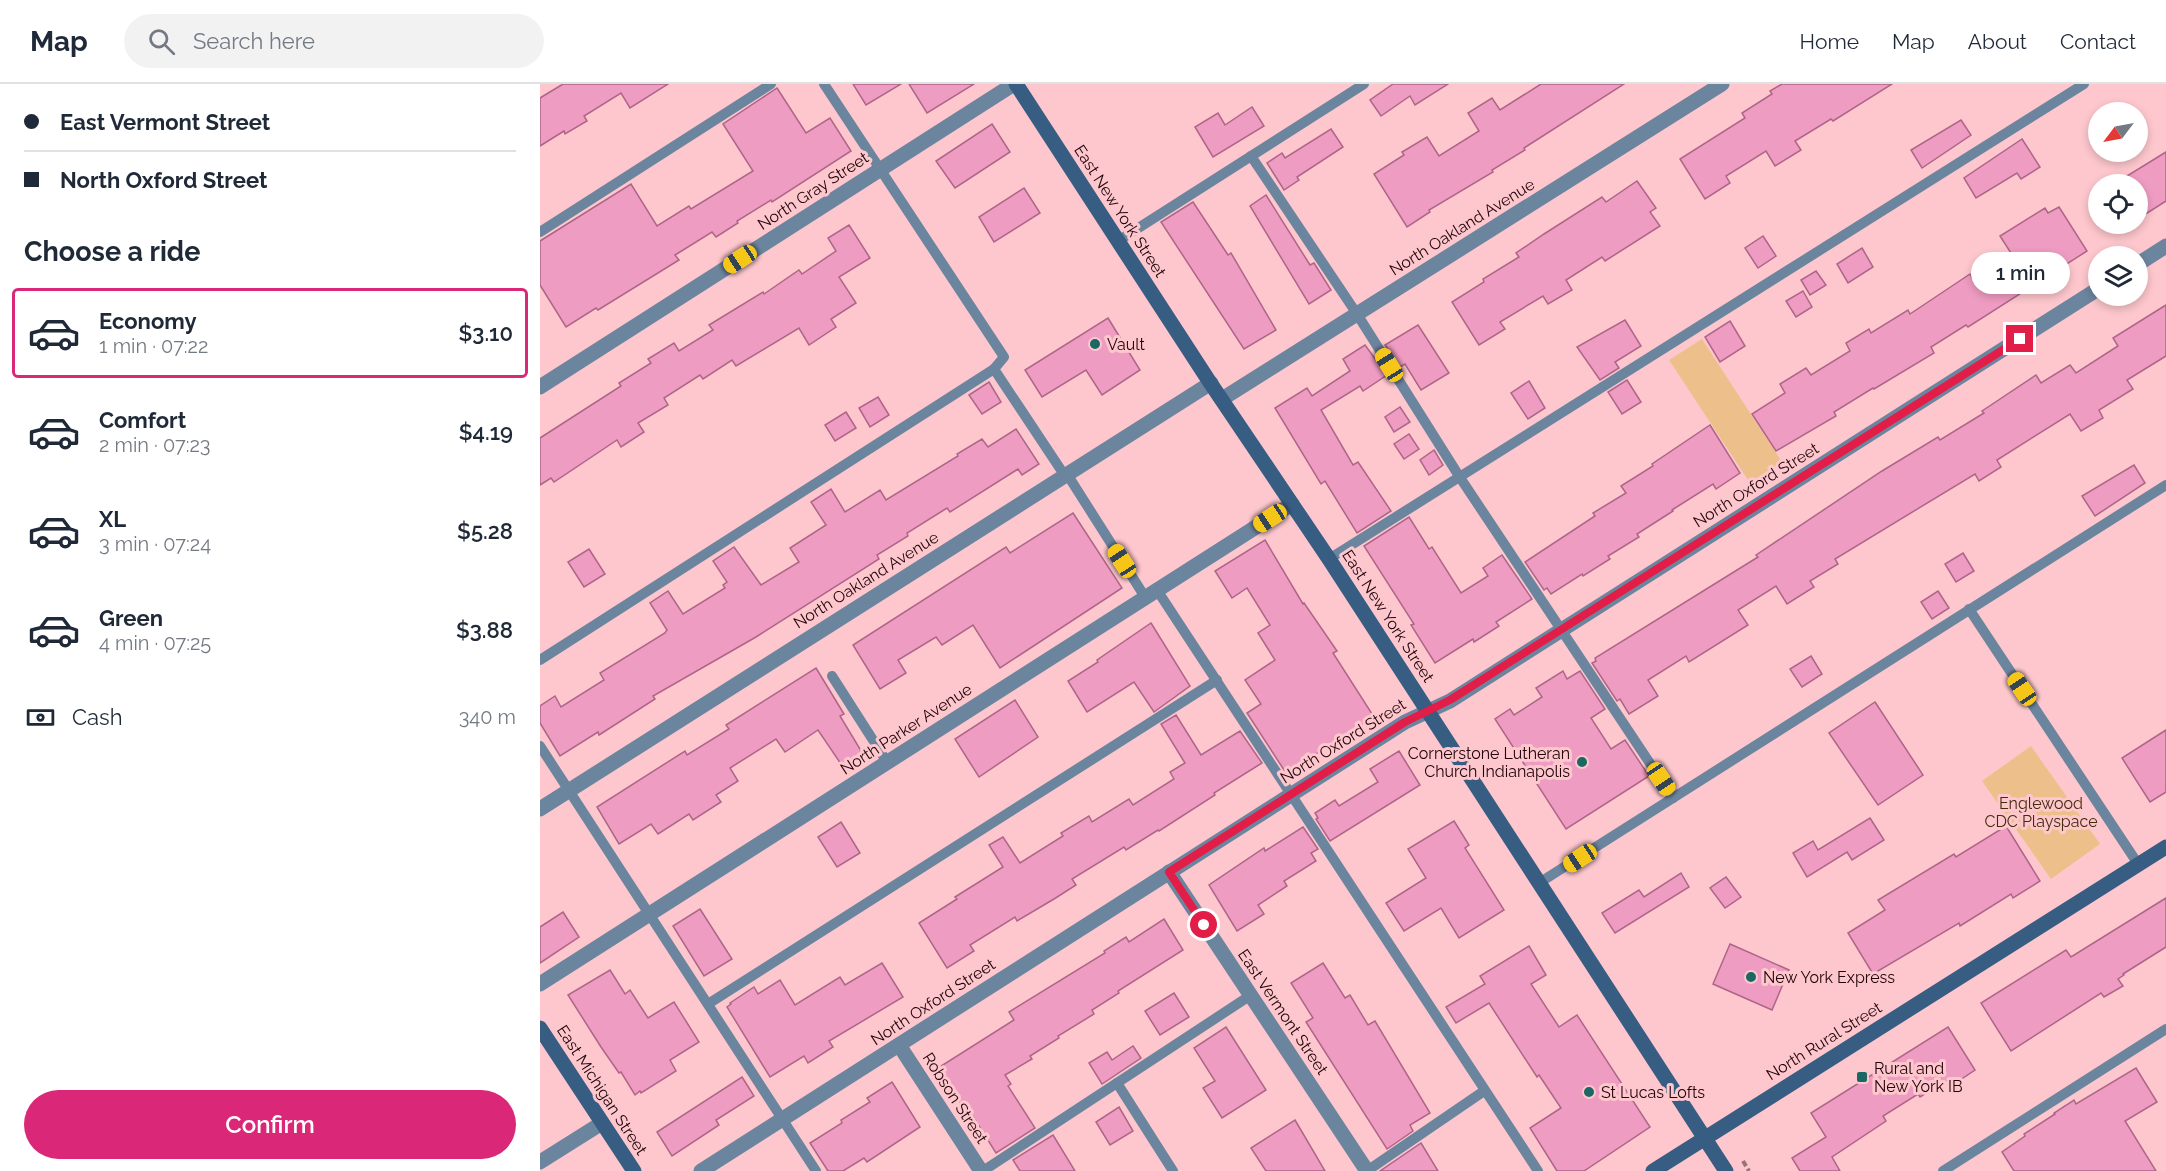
<!DOCTYPE html>
<meta charset="utf-8">
<style>
:root{--surface:#fff;--page:#f2f2f3;--text:#1f2937;--muted:#747a83;--line:#e0e1e3;--accent:#db2777}
body{margin:0;font-family:Raleway,sans-serif;background:var(--page);color:var(--text);height:100vh;display:flex;flex-direction:column;font-size:22px;white-space:nowrap}
*{box-sizing:border-box;margin:0}
p{font-size:20px;color:var(--muted)}
.icon{flex:none;width:33px;height:33px;fill:none;stroke:currentColor;stroke-width:2;stroke-linecap:round;stroke-linejoin:round}
.map{position:relative;flex:1;overflow:hidden}
.details{display:flex;flex-direction:column;background:var(--surface);width:540px}
.details>*{flex:none}
.banner{display:grid;align-content:center;height:132px;padding:0 24px;background:var(--surface)}
.needle{width:39px;rotate:238deg}
.tools{position:absolute;left:1548px;top:18px;display:grid;gap:12px}
.tools a{display:grid;place-items:center;width:60px;height:60px;border-radius:50%;background:var(--surface);box-shadow:0 3px 9px #0003;font-size:30px}
.end{position:absolute;width:27px;height:27px;margin:-14px;border:8px solid #e11d48;background:#fff;box-shadow:0 0 0 3px #fff}
.from{border-radius:50%}
.bubble{position:absolute;height:42px;border-radius:21px;background:var(--surface);box-shadow:0 3px 9px #0003;font-size:20px;font-weight:600;line-height:42px;text-align:center}
.car{position:absolute;width:18px;height:36px;margin:-18px -9px;border-radius:8px;box-shadow:0 0 4px 2px #0007;background:linear-gradient(#f5c518 24%,#345 0 40%,#f5c518 0 76%,#345 0 86%,#f5c518 0)}
.banner b{display:flex;align-items:center;gap:21px;height:57px;font-size:22px}
.banner b+b{border-top:2px solid var(--line)}
.banner i{width:15px;height:15px;background:var(--text)}
ul{padding:0;list-style:none}
li{display:flex;align-items:center;gap:18px;height:90px;margin:0 12px 9px;padding:0 12px;border:3px solid transparent;border-radius:6px}
li div{flex:1}
li b{display:block;font-size:22px}
li em{font-style:normal;font-weight:600}
li.current{border-color:var(--accent)}
li>.icon{width:54px;height:54px;stroke-width:1.5}
h2{padding:0 24px;font-size:27px;line-height:72px}
.pay{display:flex;align-items:center;gap:15px;height:66px;padding:0 24px;font-size:22px}
.pay p{margin-inline-start:auto}
.action{display:flex;gap:12px;margin-top:auto;padding:12px 24px}
.action a{flex:1;height:69px;border-radius:36px;background:var(--accent);color:#fff;font-size:24px;font-weight:600;line-height:69px;text-align:center}
header{display:flex;align-items:center;gap:36px;box-sizing:border-box;height:84px;padding:0 30px;background:var(--surface);border-bottom:2px solid var(--line)}
header strong{font-size:28px}
nav{display:flex;gap:33px;margin-inline-start:auto;font-size:21px}
.search{width:420px;height:54px;background:var(--page);display:flex;align-items:center;gap:15px;box-sizing:border-box;padding:0 21px;border-radius:33px;color:var(--muted);font-size:22px}
main{display:flex;flex:1;min-height:0}
.map>svg:first-child{display:block}
</style>
<header>
<strong>Map</strong>
<div class="search"><svg class="icon" aria-label="search" viewBox="0 0 24 24"><circle cx="10" cy="10" r="6"/><path d="M15 15l6 6"/></svg>Search here</div>
<nav><a>Home</a><a>Map</a><a>About</a><a>Contact</a></nav>
</header>
<main>
<section class="details">
<div class="banner">
<b><i class="from"></i>East Vermont Street</b>
<b><i></i>North Oxford Street</b>
</div>
<h2>Choose a ride</h2>
<ul>
<li class="current"><svg class="icon" aria-label="car" viewBox="0 0 24 24"><path d="M5 17H2v-5l4-1 3-4h7l3 4 3 1v5h-3M9 17h6M6 11h13"/><circle cx="7" cy="17" r="2"/><circle cx="17" cy="17" r="2"/></svg><div><b>Economy</b><p>1 min · 07:22</p></div><em>$3.10</em></li>
<li><svg class="icon" aria-label="car" viewBox="0 0 24 24"><path d="M5 17H2v-5l4-1 3-4h7l3 4 3 1v5h-3M9 17h6M6 11h13"/><circle cx="7" cy="17" r="2"/><circle cx="17" cy="17" r="2"/></svg><div><b>Comfort</b><p>2 min · 07:23</p></div><em>$4.19</em></li>
<li><svg class="icon" aria-label="car" viewBox="0 0 24 24"><path d="M5 17H2v-5l4-1 3-4h7l3 4 3 1v5h-3M9 17h6M6 11h13"/><circle cx="7" cy="17" r="2"/><circle cx="17" cy="17" r="2"/></svg><div><b>XL</b><p>3 min · 07:24</p></div><em>$5.28</em></li>
<li><svg class="icon" aria-label="car" viewBox="0 0 24 24"><path d="M5 17H2v-5l4-1 3-4h7l3 4 3 1v5h-3M9 17h6M6 11h13"/><circle cx="7" cy="17" r="2"/><circle cx="17" cy="17" r="2"/></svg><div><b>Green</b><p>4 min · 07:25</p></div><em>$3.88</em></li>
</ul>
<div class="pay"><svg class="icon" aria-label="cash" viewBox="0 0 24 24"><path d="M3 7h18v10H3z"/><circle cx="12" cy="12" r="2"/></svg>Cash<p>340 m</p></div>
<div class="action"><a>Confirm</a></div>
</section>
<div class="map">
<svg width="1626" height="1087" viewBox="0 0 1626 1087">
<rect width="100%" height="100%" fill="#fdc7cd"/>
<g fill="#edc08b">
<path d="M1162,255L1242,378L1210,399L1129,276Z"/>
<path d="M1491,662L1560,760L1511,795L1442,697Z"/>
</g>
<g fill="#ef9cc2" stroke="#ae6588" stroke-width="1.5">
<path d="M23,0H128L90,24L81,9L44,32L47,37L25,50L24,47L0,62V14Z"/>
<path d="M313,0H361L326,21Z"/>
<path d="M369,0H434L387,29Z"/>
<path d="M853,0H908L875,21L870,12L841,32L830,16Z"/>
<path d="M1001,0H1084L984,64L985,66L952,86L953,88L889,126L890,128L867,143L834,90L864,71L862,68L887,53L899,72L939,47L928,29L952,14L960,26Z"/>
<path d="M1242,0H1352L1293,37L1291,35L1255,57L1261,66L1235,82L1226,67L1186,92L1190,99L1165,115L1140,75L1205,34L1202,29L1232,10L1230,7Z"/>
<path d="M237,4L266,49L290,34L311,67L232,118L231,116L197,137L198,139L176,153L172,148L135,171L139,176L58,226L56,224L26,243L0,201V157L91,100L117,142L149,122L151,125L213,87L183,40Z"/>
<path d="M712,23L724,42L673,73L655,43L678,29L685,41Z"/>
<path d="M1421,36L1431,51L1382,84L1371,66Z"/>
<path d="M452,40L470,68L415,104L396,77Z"/>
<path d="M791,45L803,63L757,93L759,96L744,106L727,79L742,69L745,74Z"/>
<path d="M1482,55L1500,83L1481,95L1477,89L1436,114L1424,94Z"/>
<path d="M1626,68V117L1598,135V100H1574Z"/>
<path d="M1097,97L1116,124L1110,128L1120,142L1065,177L1062,173L1026,196L1032,206L1008,220L1003,212L960,238L965,245L939,261L912,218L944,198L943,195L979,173L976,169L1004,150L1062,113L1066,118Z"/>
<path d="M484,104L500,129L454,158L439,133Z"/>
<path d="M726,111L770,181L774,179L791,206L769,220L710,122Z"/>
<path d="M653,118L688,171L691,169L736,246L704,265L621,138Z"/>
<path d="M1519,123L1547,167L1428,243L1426,241L1391,263L1394,269L1334,305L1333,304L1294,328L1296,332L1236,367L1212,330L1245,309L1240,300L1266,284L1271,291L1310,267L1306,259L1329,245L1331,249L1368,226L1370,230L1430,190L1432,194L1471,169L1460,152L1505,124L1508,129Z"/>
<path d="M309,141L330,174L299,193L316,219L291,235L296,243L269,261L259,244L196,282L192,276L163,295L160,291L124,314L128,321L98,339L104,348L81,363L77,356L14,398L11,394L0,401V354L81,302L79,299L111,279L108,275L134,259L139,267L173,246L169,241L223,208L224,210L259,186L262,190L296,167L288,154Z"/>
<path d="M1223,152L1236,172L1218,184L1205,164Z"/>
<path d="M1322,164L1333,183L1308,199L1297,180Z"/>
<path d="M1276,187L1286,201L1270,211L1261,196Z"/>
<path d="M1263,207L1272,223L1256,233L1246,217Z"/>
<path d="M1626,221V272L1587,296L1593,305L1559,326L1563,334L1541,347L1530,330L1457,376L1461,383L1439,397L1435,390L1295,475L1298,480L1270,497L1274,503L1247,520L1236,502L1198,526L1208,541L1149,578L1146,572L1108,596L1118,612L1089,630L1080,615L1077,617L1052,579L1056,577L1055,574L1218,473L1216,471L1342,387L1398,353L1400,356L1444,329L1442,327L1496,291L1501,299L1530,281L1536,289L1578,262L1573,254Z"/>
<path d="M568,234L600,286L562,311L546,286L502,313L485,286Z"/>
<path d="M1085,236L1101,262L1075,278L1079,284L1060,296L1037,263Z"/>
<path d="M1190,237L1205,262L1180,278L1165,253Z"/>
<path d="M878,241L909,289L881,306L865,280L860,283L845,261Z"/>
<path d="M825,261L847,291L823,307L820,302L781,326L813,381L818,378L851,427L817,449L785,397L781,400L735,324L767,304L772,312L810,287L803,275Z"/>
<path d="M1087,296L1101,318L1082,330L1068,308Z"/>
<path d="M989,297L1005,324L988,335L971,309Z"/>
<path d="M449,298L461,318L442,330L429,311Z"/>
<path d="M338,313L349,331L330,343L319,324Z"/>
<path d="M860,323L870,338L854,348L845,333Z"/>
<path d="M306,328L316,344L295,357L285,341Z"/>
<path d="M1170,341L1200,389L1176,405L1173,400L1132,426L1133,427L1097,450L1099,453L1068,472L1070,475L1043,492L1042,490L1011,510L1007,504L1004,506L985,478L1055,432L1053,429L1086,409L1081,402L1113,382L1112,380Z"/>
<path d="M476,345L499,380L482,391L478,385L410,428L407,424L367,449L368,452L337,471L339,475L216,553L113,612L115,615L59,651L58,648L20,672L0,639V622L15,612L21,623L64,596L60,589L125,549L127,546L110,519L128,507L143,530L185,504L183,501L187,498L173,477L194,463L221,501L259,478L250,464L286,441L271,418L291,405L305,428L340,406L346,416L418,372L417,370L442,355L448,363Z"/>
<path d="M869,350L879,365L864,375L854,360Z"/>
<path d="M894,366L903,381L889,391L880,376Z"/>
<path d="M1594,381L1605,399L1555,432L1542,412Z"/>
<path d="M533,429L582,504L460,584L433,541L402,561L396,553L358,576L366,589L340,605L313,561L466,463L470,469Z"/>
<path d="M869,433L889,465L892,463L921,509L948,492L943,484L962,471L992,515L956,538L959,542L934,558L933,555L895,579L871,541L874,540L824,462Z"/>
<path d="M725,456L763,520L764,519L797,567L793,569L834,633L746,689L707,629L721,620L705,596L735,576L718,549L730,541L707,504L692,514L675,487Z"/>
<path d="M49,465L65,490L44,503L28,478Z"/>
<path d="M1423,469L1434,487L1416,498L1405,480Z"/>
<path d="M1398,507L1409,524L1392,535L1381,518Z"/>
<path d="M611,539L650,602L614,628L594,598L547,628L528,597L558,578L557,576Z"/>
<path d="M1271,572L1282,590L1262,603L1250,585Z"/>
<path d="M276,584L304,630L300,632L323,670L303,683L278,646L245,668L236,655L190,684L198,697L176,711L181,718L153,736L149,730L118,750L111,740L79,760L57,723L145,667L147,671L189,645L186,641Z"/>
<path d="M1023,587L1027,595L1040,587L1065,625L1051,634L1071,665L1085,656L1109,692L1026,745L955,635L970,625L974,631L1002,613L996,604Z"/>
<path d="M475,616L498,653L439,693L415,655Z"/>
<path d="M1335,618L1383,691L1338,721L1289,649Z"/>
<path d="M636,631L661,671L700,647L722,679L674,709L675,711L619,747L618,746L586,766L584,763L532,795L536,801L514,815L477,837L475,833L430,861L434,867L407,884L379,839L417,815L415,813L463,783L449,761L463,753L480,779L523,752L521,749L549,732L552,738L589,715L593,721L634,695L630,688L645,679L621,640Z"/>
<path d="M1626,646V708L1610,718L1582,674Z"/>
<path d="M859,667L880,701L790,757L776,735L778,734L775,729L795,716L799,722L838,698L830,685Z"/>
<path d="M1330,734L1344,756L1312,776L1307,768L1267,793L1253,769L1273,757L1278,766Z"/>
<path d="M914,737L929,761L925,764L964,826L919,854L901,824L864,847L846,819L886,794L868,765Z"/>
<path d="M301,738L320,769L297,783L278,753Z"/>
<path d="M1466,742L1500,797L1473,814L1471,810L1420,842L1419,839L1333,890L1308,849L1345,826L1338,816L1414,770L1416,773Z"/>
<path d="M763,743L778,765L771,769L776,777L744,797L747,802L718,821L724,830L697,847L669,801L724,764L725,767Z"/>
<path d="M1141,789L1149,803L1075,849L1062,829L1099,806L1104,813Z"/>
<path d="M1186,793L1201,813L1185,824L1170,804Z"/>
<path d="M1626,814V863L1583,890L1584,891L1578,895L1583,902L1564,913L1561,909L1471,967L1441,919L1526,866L1531,873Z"/>
<path d="M160,825L192,875L164,892L133,842Z"/>
<path d="M23,828L39,853L0,879V843Z"/>
<path d="M624,835L643,866L578,907L579,909L552,926L554,930L518,952L519,954L490,972L492,975L465,991L471,1000L468,1002L495,1044L456,1069L429,1026L426,1028L398,984L474,936L469,928L565,869L564,867L586,853L589,858Z"/>
<path d="M1190,860L1249,886L1232,926L1173,900Z"/>
<path d="M989,862L1006,891L991,900L1019,943L1037,931L1110,1043L1044,1087H1017L990,1044L1021,1024L999,991L997,993L949,919L916,939L906,923L945,900L940,892Z"/>
<path d="M342,879L363,913L289,957L293,963L268,979L264,972L230,993L187,923L191,920L190,919L214,903L218,910L240,896L255,921L300,893L305,901Z"/>
<path d="M783,879L805,914L810,911L828,941L835,937L890,1029L870,1041L873,1047L847,1065L766,938L773,934L751,899Z"/>
<path d="M70,886L85,910L90,906L108,934L134,918L159,958L130,976L136,987L101,1009L100,1007L95,1011L81,988L79,989L61,963L28,911Z"/>
<path d="M634,909L649,933L620,951L605,927Z"/>
<path d="M686,943L726,1006L682,1034L663,1004L675,997L654,964Z"/>
<path d="M1408,943L1435,986L1414,1000L1411,994L1380,1013L1378,1010L1343,1032L1346,1037L1292,1073L1300,1087H1260L1252,1074L1286,1053L1271,1029Z"/>
<path d="M593,962L601,974L562,1000L549,979L567,968L572,976Z"/>
<path d="M1596,984L1617,1018L1585,1037L1616,1087H1474L1462,1068L1485,1052L1484,1050L1515,1030L1514,1029L1534,1016L1536,1020Z"/>
<path d="M202,993L214,1012L176,1036L179,1041L132,1072L117,1048Z"/>
<path d="M352,998L380,1043L327,1078L324,1074L303,1087H288L270,1059L302,1039L301,1036L330,1018L327,1014Z"/>
<path d="M579,1023L593,1047L570,1061L556,1038Z"/>
<path d="M755,1036L785,1087H726L711,1064Z"/>
<path d="M513,1051L535,1087H480L473,1076Z"/>
<path d="M881,1059L898,1087H840Z"/>
</g>
<g fill="none" stroke-linecap="round" stroke-linejoin="round">
<path stroke="#9d7278" stroke-width="4" stroke-dasharray="6 3" stroke-linecap="butt" d="M1203,1077L1209,1087"/>
<g stroke="#6c859f" stroke-width="10">
<path d="M711,72L817,230L919,392L1133,714"/>
<path d="M0,148L231,0"/>
<path d="M578,157L824,0"/>
<path d="M454,285L525,392"/>
<path d="M527,390L605,513"/>
<path d="M789,475L1544,0"/>
<path d="M617,506L998,1087"/>
<path d="M1429,525L1598,780"/>
<path d="M0,576L454,285L464,273L284,0"/>
<path d="M292,592L347,678"/>
<path d="M0,662L276,1087"/>
<path d="M999,799L1626,401"/>
<path d="M168,920L677,596"/>
<path d="M577,999L633,1087"/>
<path d="M443,1087L711,911"/>
<path d="M827,1087L944,1007"/>
<path d="M1403,1087L1626,945"/>
</g>
<g stroke="#6c859f" stroke-width="15">
<path d="M1598,180L1626,162"/>
<path d="M0,303L474,0"/>
<path d="M682,315L1182,0"/>
<path d="M0,725L671,299"/>
<path d="M629,788L827,1087"/>
<path d="M0,900L752,420"/>
<path d="M359,961L441,1087"/>
<path d="M0,1078L62,1039"/>
<path d="M161,1087L865,638L910,617L1558,205"/>
</g>
<g stroke="#385d82" stroke-width="15">
<path d="M476,0L669,297L789,475L1186,1087"/>
<path d="M0,944L94,1087"/>
<path d="M1113,1087L1626,763"/>
</g>
</g>
<g fill="none" stroke-linecap="round" stroke-linejoin="round">
<path stroke="#e11d48" stroke-width="8" d="M664,841L629,788L865,638L910,616L1480,255"/>
</g>
<g fill="#1a6764" stroke="#fdc7cd" stroke-width="2">
<circle cx="555" cy="260" r="6"/>
<circle cx="1042" cy="678" r="6"/>
<circle cx="1211" cy="893" r="6"/>
<rect x="1316" y="987" width="12" height="12" rx="3"/>
<circle cx="1049" cy="1008" r="6"/>
</g>
<g text-anchor="middle" dominant-baseline="central" stroke-width="6" stroke-linejoin="round" paint-order="stroke">
<g font-size="16" fill="#200409" stroke="#fdc7cd">
<text transform="translate(273 107) rotate(-33)">North Gray Street</text>
<text transform="translate(580 127) rotate(57)">East New York Street</text>
<text transform="translate(922 143) rotate(-32)">North Oakland Avenue</text>
<text transform="translate(1216 401) rotate(-32)">North Oxford Street</text>
<text transform="translate(326 496) rotate(-32)">North Oakland Avenue</text>
<text transform="translate(848 532) rotate(57)">East New York Street</text>
<text transform="translate(366 645) rotate(-33)">North Parker Avenue</text>
<text transform="translate(803 657) rotate(-32)">North Oxford Street</text>
<text transform="translate(393 918) rotate(-33)">North Oxford Street</text>
<text transform="translate(743 928) rotate(56)">East Vermont Street</text>
<text transform="translate(1284 957) rotate(-32)">North Rural Street</text>
<text transform="translate(62 1006) rotate(57)">East Michigan Street</text>
<text transform="translate(415 1014) rotate(57)">Robson Street</text>
</g>
<g font-size="16" fill="#200409" stroke="#fdc7cd" text-anchor="start">
<text x="567" y="260">Vault</text>
<text x="1030" y="669" text-anchor="end">Cornerstone Lutheran<tspan x="1030" dy="18">Church Indianapolis</tspan></text>
<text x="1223" y="893">New York Express</text>
<text x="1334" y="984">Rural and<tspan x="1334" dy="18">New York IB</tspan></text>
<text x="1061" y="1008">St Lucas Lofts</text>
</g>
<g font-size="16" fill="#432c0d" stroke="#fdc7cd">
<text x="1501" y="719">Englewood<tspan x="1501" dy="18">CDC Playspace</tspan></text>
</g>
</g>
</svg>
<div class="tools">
<a><svg class="needle" viewBox="-14 -14 28 28"><path d="M0-13l5 13h-10z" fill="#e53935"/><path d="M0 13l5-13h-10z" fill="#747a83"/></svg></a>
<a><svg class="icon" aria-label="locate" viewBox="0 0 24 24"><circle cx="12" cy="12" r="6"/><path d="M12 2v4M12 18v4M2 12h4M18 12h4"/></svg></a>
<a><svg class="icon" aria-label="layers" viewBox="0 0 24 24"><path d="M12 4l9 5-9 5-9-5zM3 14l9 5 9-5"/></svg></a>
</div>
<i class="end from" style="left:664px;top:841px"></i>
<i class="end" style="left:1480px;top:255px"></i>
<div class="bubble" style="left:1431px;top:168px;width:99px">1 min</div>
<i class="car" style="left:200px;top:175px;rotate:237deg"></i>
<i class="car" style="left:849px;top:281px;rotate:328deg"></i>
<i class="car" style="left:730px;top:434px;rotate:237deg"></i>
<i class="car" style="left:582px;top:477px;rotate:327deg"></i>
<i class="car" style="left:1482px;top:605px;rotate:326deg"></i>
<i class="car" style="left:1121px;top:695px;rotate:146deg"></i>
<i class="car" style="left:1040px;top:774px;rotate:237deg"></i>
</div>
</main>
